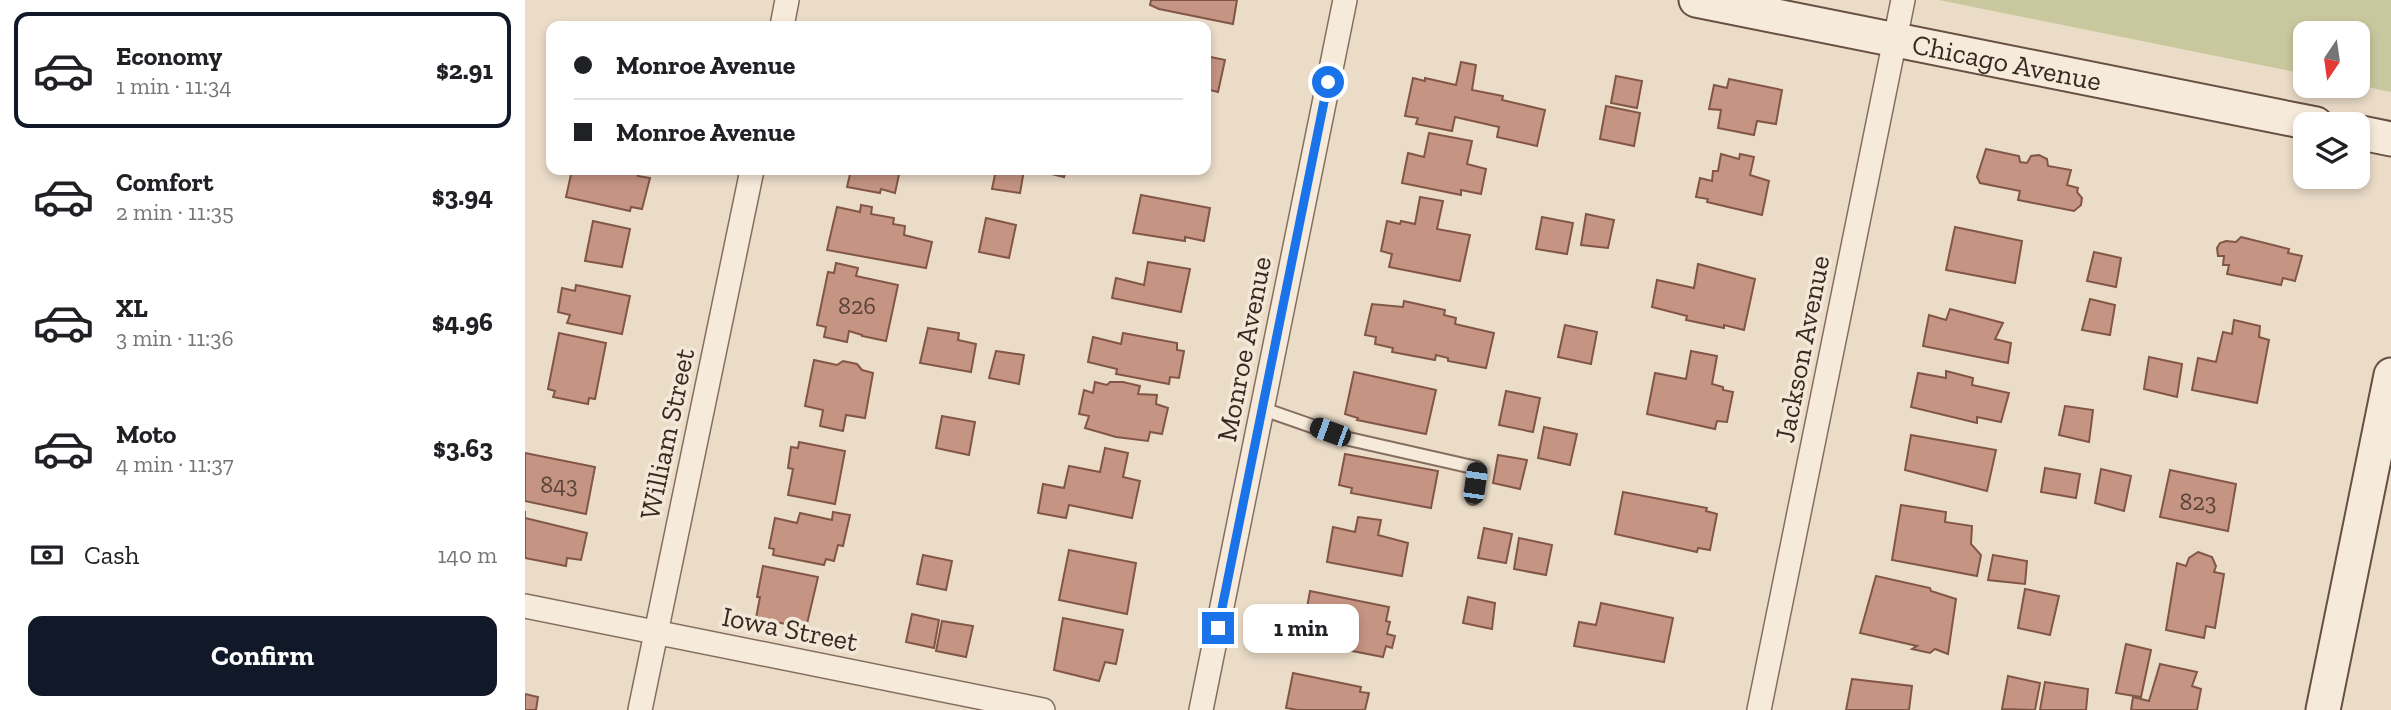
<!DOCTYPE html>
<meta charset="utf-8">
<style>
:root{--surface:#fff;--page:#f2f2f2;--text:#202124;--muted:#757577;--line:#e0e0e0;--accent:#111827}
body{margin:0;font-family:"Zilla Slab",serif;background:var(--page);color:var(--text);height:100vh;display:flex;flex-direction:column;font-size:26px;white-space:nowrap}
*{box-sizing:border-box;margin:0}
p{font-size:23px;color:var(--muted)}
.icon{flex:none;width:38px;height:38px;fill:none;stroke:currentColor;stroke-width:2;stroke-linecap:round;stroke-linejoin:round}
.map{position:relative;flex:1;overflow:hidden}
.panel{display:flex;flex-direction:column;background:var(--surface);width:525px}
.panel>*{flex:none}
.hud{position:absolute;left:21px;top:21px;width:665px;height:154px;border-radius:14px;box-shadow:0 4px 10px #0003;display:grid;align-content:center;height:154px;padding:0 28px;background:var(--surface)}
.needle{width:46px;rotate:193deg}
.buttons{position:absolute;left:1768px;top:21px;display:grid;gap:14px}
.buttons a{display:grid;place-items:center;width:77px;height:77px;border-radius:14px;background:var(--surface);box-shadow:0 4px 10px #0003;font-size:35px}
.end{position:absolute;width:32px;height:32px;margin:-16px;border:9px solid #1a73e8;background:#fff;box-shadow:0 0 0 4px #fff}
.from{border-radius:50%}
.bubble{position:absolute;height:49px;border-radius:14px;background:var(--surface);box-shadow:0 4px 10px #0003;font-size:23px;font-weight:700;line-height:49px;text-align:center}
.car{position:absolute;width:21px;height:42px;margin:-21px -10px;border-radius:9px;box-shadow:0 0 5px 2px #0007;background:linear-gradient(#222 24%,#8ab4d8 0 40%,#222 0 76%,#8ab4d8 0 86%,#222 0)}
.hud b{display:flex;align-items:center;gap:24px;height:66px;font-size:26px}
.hud b+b{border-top:2px solid var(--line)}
.hud i{width:18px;height:18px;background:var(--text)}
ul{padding:12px 0 0;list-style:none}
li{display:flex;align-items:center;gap:21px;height:116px;margin:0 14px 10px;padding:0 14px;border:4px solid transparent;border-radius:14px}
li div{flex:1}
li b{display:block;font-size:26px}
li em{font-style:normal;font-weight:700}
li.on{border-color:var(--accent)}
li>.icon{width:63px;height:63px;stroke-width:1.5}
.pay{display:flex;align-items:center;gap:18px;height:77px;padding:0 28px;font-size:26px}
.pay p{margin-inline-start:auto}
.button{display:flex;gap:14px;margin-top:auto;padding:14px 28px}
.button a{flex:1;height:80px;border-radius:14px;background:var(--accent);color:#fff;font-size:28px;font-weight:700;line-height:80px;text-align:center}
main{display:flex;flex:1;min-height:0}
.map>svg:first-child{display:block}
</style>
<main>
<section class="panel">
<ul>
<li class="on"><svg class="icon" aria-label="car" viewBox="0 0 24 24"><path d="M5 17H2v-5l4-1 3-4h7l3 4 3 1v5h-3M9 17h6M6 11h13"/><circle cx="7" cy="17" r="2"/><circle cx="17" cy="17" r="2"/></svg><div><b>Economy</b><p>1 min · 11:34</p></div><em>$2.91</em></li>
<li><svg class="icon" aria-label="car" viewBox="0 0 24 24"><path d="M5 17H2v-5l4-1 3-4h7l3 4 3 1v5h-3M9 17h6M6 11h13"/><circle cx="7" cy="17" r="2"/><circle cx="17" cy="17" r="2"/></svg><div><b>Comfort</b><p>2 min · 11:35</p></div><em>$3.94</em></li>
<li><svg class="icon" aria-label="car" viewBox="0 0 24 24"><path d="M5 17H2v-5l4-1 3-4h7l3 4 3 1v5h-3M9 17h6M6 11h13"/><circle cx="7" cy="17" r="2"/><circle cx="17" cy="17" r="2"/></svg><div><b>XL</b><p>3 min · 11:36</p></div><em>$4.96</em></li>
<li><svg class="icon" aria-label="car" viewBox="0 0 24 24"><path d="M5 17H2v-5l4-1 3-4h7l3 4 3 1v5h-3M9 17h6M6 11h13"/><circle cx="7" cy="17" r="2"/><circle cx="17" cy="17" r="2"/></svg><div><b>Moto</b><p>4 min · 11:37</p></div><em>$3.63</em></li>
</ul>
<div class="pay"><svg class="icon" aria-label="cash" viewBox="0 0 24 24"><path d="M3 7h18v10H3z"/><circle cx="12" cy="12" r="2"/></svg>Cash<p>140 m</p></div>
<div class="button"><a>Confirm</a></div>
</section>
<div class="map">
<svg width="1866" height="710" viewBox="0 0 1866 710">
<rect width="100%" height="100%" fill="#ebdcc8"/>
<path fill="#c8c79d" d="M1414,0H1866V92L1832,85V33H1780V74Z"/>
<g fill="#c59482" stroke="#825647" stroke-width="2">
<path d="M626,0H712L708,24L634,9L625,5Z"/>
<path d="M681,56L700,60L693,92L681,89Z"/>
<path d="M936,62L951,65L947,90L978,96L977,100L1020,110L1012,146L972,137L974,127L930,117L927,131L891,124L893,118L880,116L888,78L900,81V78L931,85Z"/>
<path d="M1091,76L1117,81L1112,108L1086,103Z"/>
<path d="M1204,79L1257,90L1251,124L1232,121L1229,135L1193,128L1196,110L1184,109L1189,85L1202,88Z"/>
<path d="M1081,106L1115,113L1109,146L1075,139Z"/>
<path d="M904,133L947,141L942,164L961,169L956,194L936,190V195L877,183L883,153L899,157Z"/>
<path d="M1461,149L1494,156L1495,162L1502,163L1506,156L1514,155L1522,159L1523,166L1546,170L1542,185L1553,188L1552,192L1557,198L1556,205L1549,211L1493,200L1495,191L1455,183L1452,177Z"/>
<path d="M1196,154L1214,159L1215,154L1229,157L1225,175L1244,181L1237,215L1182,202L1183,199L1171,197L1175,178L1187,181L1188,171H1193Z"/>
<path d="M47,170H98L113,173V176L125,178L117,209L106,207L105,211L41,197Z"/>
<path d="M326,170H375L370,193L356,189L355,193L322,187Z"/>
<path d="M471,170H499L495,193L467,189Z"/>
<path d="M510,170H541L539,177Z"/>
<path d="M616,195L685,208L679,241L660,237V241L608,233Z"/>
<path d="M895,197L918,201L912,229L945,235L935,281L864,267L867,254L856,251L862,221L875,224L876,221L890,224Z"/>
<path d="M336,205L347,207L346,214L369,218L368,224L380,226L379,235L407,242L401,268L302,250L312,207L335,212Z"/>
<path d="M1061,214L1089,220L1083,248L1056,245Z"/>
<path d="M1017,217L1048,223L1042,254L1011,249Z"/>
<path d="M461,218L491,225L484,258L454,252Z"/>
<path d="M68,221L105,229L97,267L60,261Z"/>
<path d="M1430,227L1497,241L1490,283L1421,270Z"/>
<path d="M1716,237L1764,249L1763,253L1777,256L1770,281L1758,278L1756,285L1702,274L1704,265H1698L1699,256H1693L1692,248L1695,243L1701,241L1711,242Z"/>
<path d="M1569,252L1596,258L1591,287L1562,281Z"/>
<path d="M623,262L665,269L656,312L587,298L591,278L619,285Z"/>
<path d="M311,263L333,268L331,276L373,285L361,341L337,336V335L324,331L322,342L299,337L301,327L292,325L303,272L309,273Z"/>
<path d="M1173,264L1230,279L1219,330L1199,325V328L1161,320L1162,316L1127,307L1132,280L1169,288Z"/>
<path d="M51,285L105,296L97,334L42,323L45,315L33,312L37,288L50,291Z"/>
<path d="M1565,299L1590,305L1585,335L1557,330Z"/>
<path d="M879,301L920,310L919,315L931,318L930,324L969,333L961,368L923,361V358L911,355L910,360L867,352L868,348L850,344L851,337L840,335L847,304L878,307Z"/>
<path d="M1425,309L1478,323L1470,339L1486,343L1483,363L1398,346L1404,315L1421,320Z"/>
<path d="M1709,320L1735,326L1734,337L1744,340L1732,403L1667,390L1673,358L1691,362L1698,332L1707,334Z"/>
<path d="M1040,325L1072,332L1066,364L1033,357Z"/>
<path d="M403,328L434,333L433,340L451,344L446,372L395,363Z"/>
<path d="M34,333L81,343L70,399L64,398L63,404L28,397L30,391L23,389Z"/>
<path d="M598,333L652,343V350L659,351L654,378L645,377L644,384L591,374L592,369L563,362L568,337L596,344Z"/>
<path d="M471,351L499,355L494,384L464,378Z"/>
<path d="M1166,351L1192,356L1187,384L1198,387V390L1208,392L1202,422L1192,421L1190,429L1122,414L1130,373L1161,379Z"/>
<path d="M1624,357L1657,364L1652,397L1619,389Z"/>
<path d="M289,360L312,365L318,361L332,364L337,370L348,373L340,418L321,415L318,431L295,426L298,410L280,406Z"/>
<path d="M1421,371L1448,378L1447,385L1484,393L1476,422L1452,417V423L1386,407L1393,373L1421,378Z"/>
<path d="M829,372L911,390L901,434L832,420L833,418L820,414Z"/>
<path d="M570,382L582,385L585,382H598L615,386L613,394L632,395L631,404L643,408L637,434L625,432L623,441L591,437L560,428L564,416L554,414L559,390L568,393Z"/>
<path d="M981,391L1015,398L1008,432L974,425Z"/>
<path d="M1540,406L1568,410L1564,442L1534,435Z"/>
<path d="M417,416L450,422L444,455L411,448Z"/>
<path d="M1019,427L1052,434L1045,465L1013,458Z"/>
<path d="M1386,435L1471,450L1462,491L1380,470Z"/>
<path d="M274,442L320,451L310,504L263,495L268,469L263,468L266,447L273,448Z"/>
<path d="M580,448L603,453L598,477L615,481L607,518L544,505L541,518L513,513L518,484L539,488L544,466L575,472Z"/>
<path d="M0,453L70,467L61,514L0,501Z"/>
<path d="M820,454L913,471L906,508L826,493L827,488L814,485Z"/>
<path d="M973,455L1002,460L995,489L968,483Z"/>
<path d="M1520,468L1555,474L1551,498L1516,492Z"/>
<path d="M1576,469L1606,476L1599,511L1570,503Z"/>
<path d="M1645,470L1711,484L1703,531L1635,517Z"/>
<path d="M1098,492L1182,508L1181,511L1192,514L1185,550L1173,548L1172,552L1090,534Z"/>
<path d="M1376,505L1421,512L1420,522L1447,526L1446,544L1456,555L1452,576L1367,560Z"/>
<path d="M0,511V518L62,533L56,560L42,558L41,566L0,558Z"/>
<path d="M308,512L325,515L318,546L313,545L309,561L301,559L299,565L248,555L249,549L244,548L250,518L272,523L275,513L307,520Z"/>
<path d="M833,517L856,520L853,535L883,543L877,576L802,562L808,527L830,532Z"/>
<path d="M959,528L987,534L981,563L953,558Z"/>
<path d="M994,538L1027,545L1021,575L989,569Z"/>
<path d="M544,550L611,563L602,614L534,600Z"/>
<path d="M1673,552L1687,557L1691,566L1689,572L1699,574L1690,628L1681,626L1679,638L1641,630L1652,563L1661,566L1664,558Z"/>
<path d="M398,555L427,561L421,590L392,584Z"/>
<path d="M1468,555L1502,561L1500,584L1463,580Z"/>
<path d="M238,566L293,577L281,628L231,618L235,597H232Z"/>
<path d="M1351,576L1405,588L1406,591L1431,599L1423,654L1410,649L1405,653L1387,649L1392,646L1335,633Z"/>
<path d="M1500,589L1534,596L1525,635L1493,628Z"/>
<path d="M785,591L864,607L861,621L865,622L862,634L870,636L867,648L861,646L858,657L776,641Z"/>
<path d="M943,597L970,603L967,629L938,623Z"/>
<path d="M1076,603L1148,618L1139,662L1049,646L1054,622L1071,625Z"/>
<path d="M387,614L414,620L409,648L381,642Z"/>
<path d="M538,618L598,630L591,664L580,662L574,681L529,670Z"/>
<path d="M417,621L448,626L441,657L411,651Z"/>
<path d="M1601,644L1626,650L1616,697L1591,693Z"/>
<path d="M1635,664L1672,672L1667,686L1676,689L1672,710H1606L1608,697L1624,701Z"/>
<path d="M768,673L836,687L835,692L844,693L840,710H773L761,708Z"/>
<path d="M1483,676L1515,683L1510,710L1477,709Z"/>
<path d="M1327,679L1387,686L1384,710H1321Z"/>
<path d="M1520,682L1563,689L1561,710H1515Z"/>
<path d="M0,694L13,697L11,710H0Z"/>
</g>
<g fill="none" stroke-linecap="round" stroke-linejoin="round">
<defs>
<path id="lane" d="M738,409L824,439L952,468L948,498"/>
<g id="street">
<path d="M257,26L262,0"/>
<path d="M0,606L518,710"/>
<path d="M115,710L227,170"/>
<path d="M676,710L820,0"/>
<path d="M1234,710L1378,0"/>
</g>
<g id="secondary">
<path id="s1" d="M1171,0L1791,124"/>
<path d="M1832,132L1866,139"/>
<path d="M1798,710L1866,375"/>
</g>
</defs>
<use href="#lane" stroke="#856e5f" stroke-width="16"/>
<use href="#street" stroke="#856e5f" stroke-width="26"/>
<use href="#secondary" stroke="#674f42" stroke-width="37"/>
<use href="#lane" stroke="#f6eadb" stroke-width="12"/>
<use href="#street" stroke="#f6eadb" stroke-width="23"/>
<use href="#secondary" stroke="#f6eadb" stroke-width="33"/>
</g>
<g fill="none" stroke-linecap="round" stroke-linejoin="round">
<path stroke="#1a73e8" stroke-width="9" d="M693,628L803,82"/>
</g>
<g text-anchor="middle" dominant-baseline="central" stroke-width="7" stroke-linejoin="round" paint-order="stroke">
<g font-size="24" fill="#5a4439">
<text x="332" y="305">826</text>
<text x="34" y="484">843</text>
<text x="1673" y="501">823</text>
</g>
<g font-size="28" fill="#372921" stroke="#f3e7d7">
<text stroke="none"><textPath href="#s1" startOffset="317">Chicago Avenue</textPath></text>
<text transform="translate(719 349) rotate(-79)">Monroe Avenue</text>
<text transform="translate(1277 349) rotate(-79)">Jackson Avenue</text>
<text transform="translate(142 434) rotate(-78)">William Street</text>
<text transform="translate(265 629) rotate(11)">Iowa Street</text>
</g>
</g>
</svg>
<div class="buttons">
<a><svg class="needle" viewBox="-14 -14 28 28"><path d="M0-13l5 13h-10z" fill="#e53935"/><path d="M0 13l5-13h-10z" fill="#757577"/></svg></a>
<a><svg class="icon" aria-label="layers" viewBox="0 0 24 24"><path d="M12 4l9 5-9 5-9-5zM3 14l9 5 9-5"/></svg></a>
</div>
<i class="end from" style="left:803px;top:82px"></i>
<i class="end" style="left:693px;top:628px"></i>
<div class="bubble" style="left:718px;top:604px;width:116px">1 min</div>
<i class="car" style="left:805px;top:432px;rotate:290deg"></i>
<i class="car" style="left:950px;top:483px;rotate:8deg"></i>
<div class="hud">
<b><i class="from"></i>Monroe Avenue</b>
<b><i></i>Monroe Avenue</b>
</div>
</div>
</main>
